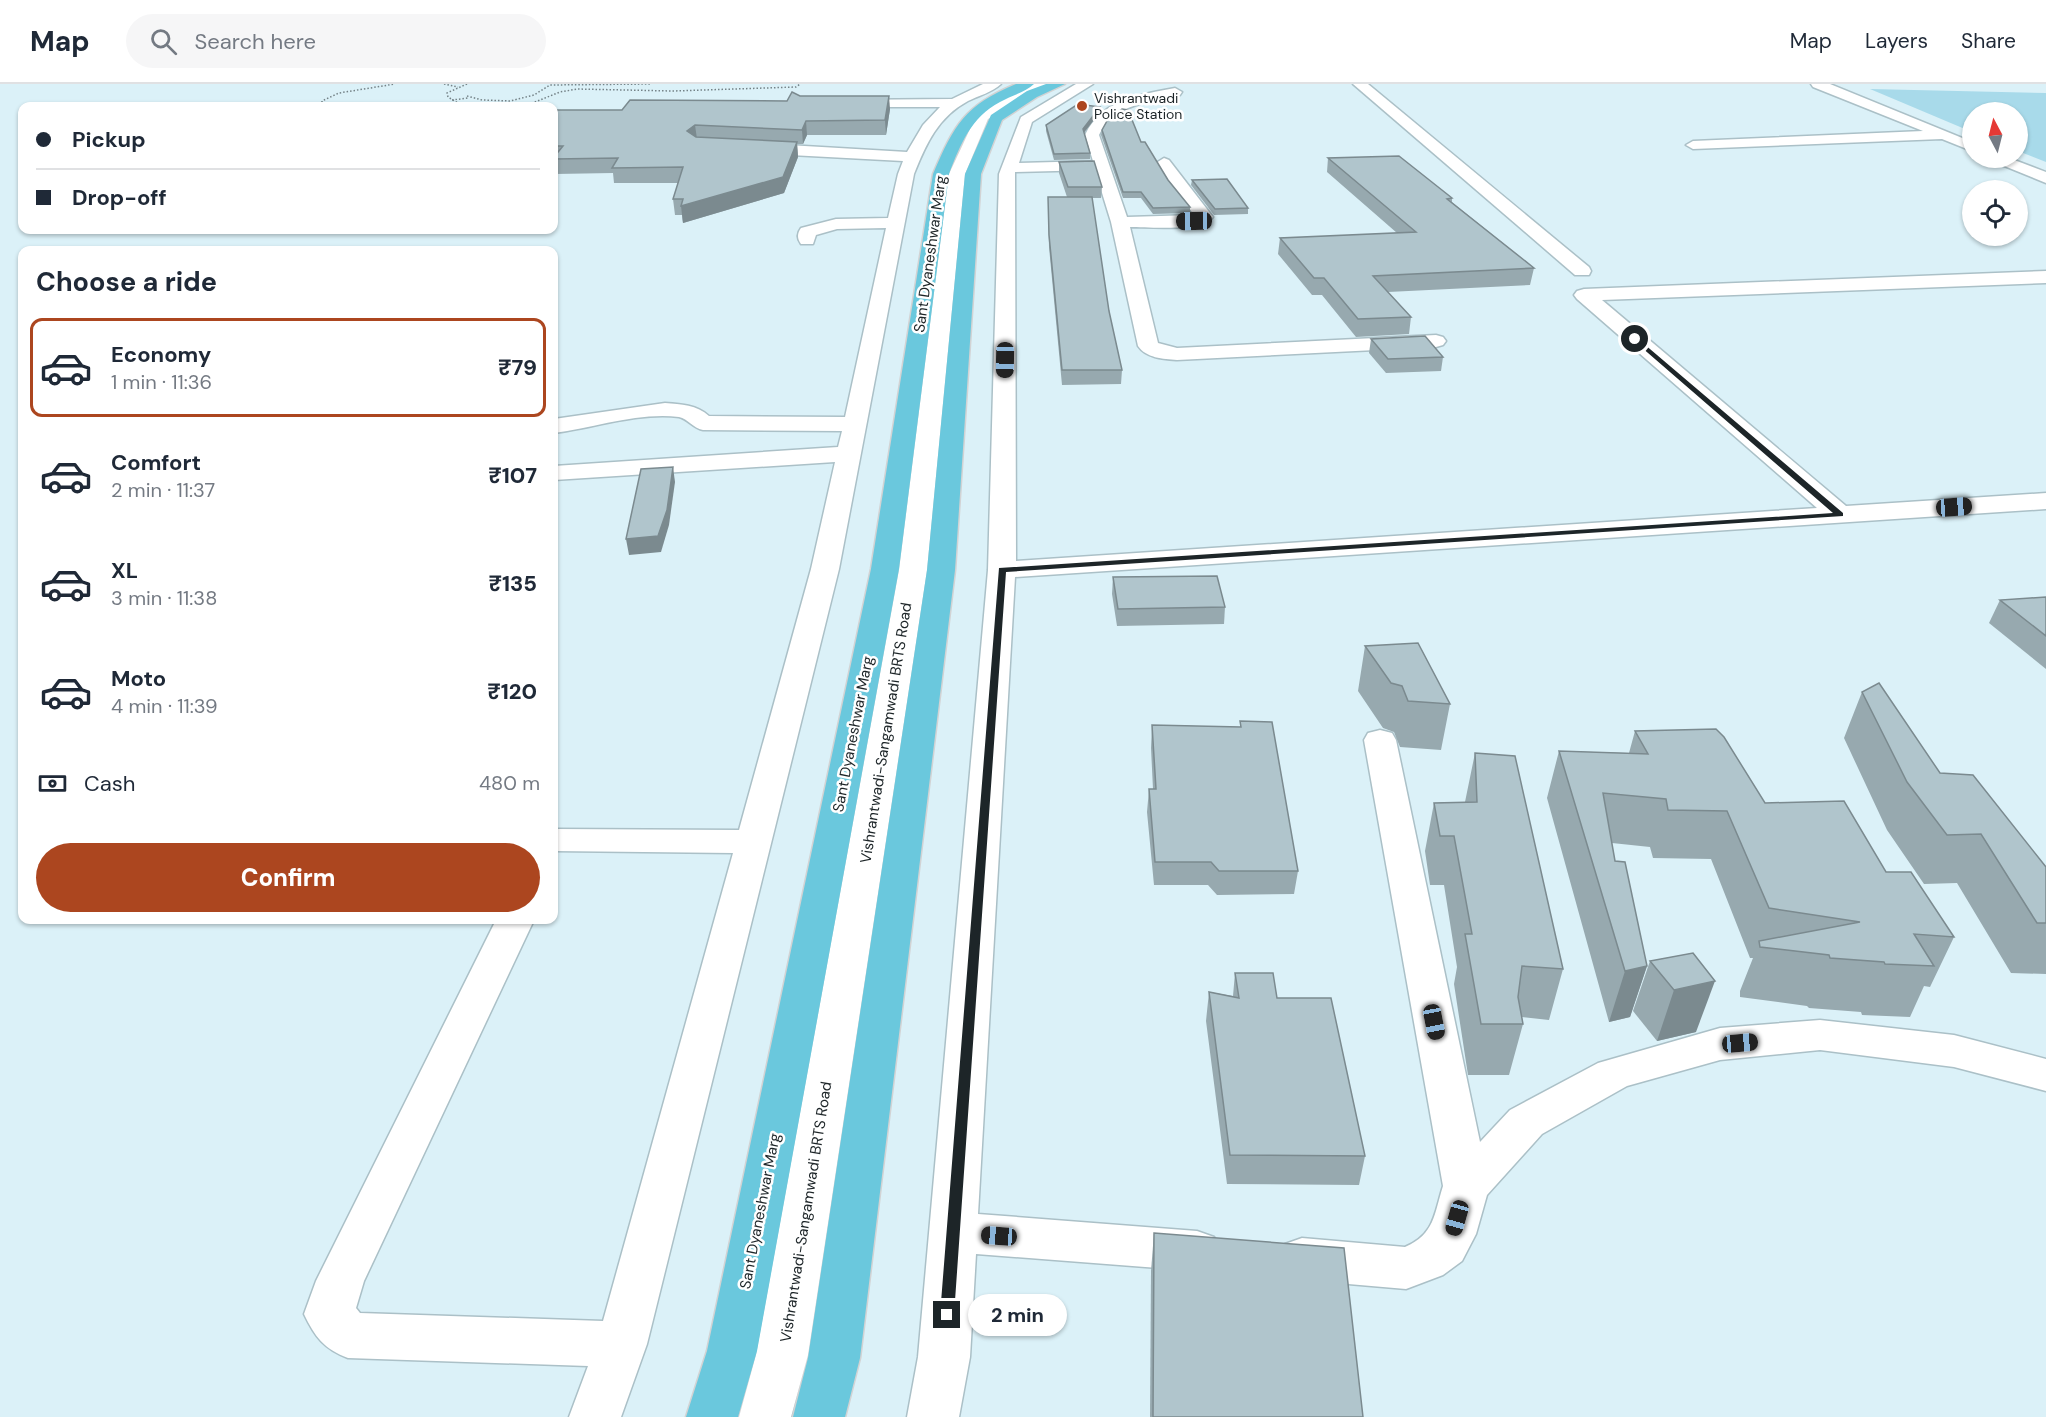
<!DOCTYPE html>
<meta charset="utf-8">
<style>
:root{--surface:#fff;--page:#f6f6f7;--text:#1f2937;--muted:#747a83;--line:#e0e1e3;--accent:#ac461f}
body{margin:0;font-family:"DM Sans",sans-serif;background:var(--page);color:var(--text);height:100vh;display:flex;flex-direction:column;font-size:22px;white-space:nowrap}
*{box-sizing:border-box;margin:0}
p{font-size:20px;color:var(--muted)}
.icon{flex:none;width:33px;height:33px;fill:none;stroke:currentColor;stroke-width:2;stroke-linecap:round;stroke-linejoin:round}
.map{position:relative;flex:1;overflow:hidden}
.drawer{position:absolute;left:18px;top:162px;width:540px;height:678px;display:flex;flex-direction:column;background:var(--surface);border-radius:12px;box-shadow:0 2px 4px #0004}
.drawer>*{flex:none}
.guide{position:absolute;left:18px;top:18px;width:540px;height:132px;border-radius:12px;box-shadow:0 2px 4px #0004;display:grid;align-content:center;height:132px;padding:0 18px;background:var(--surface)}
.needle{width:39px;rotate:353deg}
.fabs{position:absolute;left:1962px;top:18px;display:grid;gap:12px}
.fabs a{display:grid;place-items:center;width:66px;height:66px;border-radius:50%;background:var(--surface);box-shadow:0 2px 4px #0004;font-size:30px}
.end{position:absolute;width:27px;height:27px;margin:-14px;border:8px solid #1d2528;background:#fff;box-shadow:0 0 0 3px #fff}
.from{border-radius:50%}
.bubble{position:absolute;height:42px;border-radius:21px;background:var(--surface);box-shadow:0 2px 4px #0004;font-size:20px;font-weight:800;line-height:42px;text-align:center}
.car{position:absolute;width:18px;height:36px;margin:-18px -9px;border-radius:8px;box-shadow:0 0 4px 2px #0007;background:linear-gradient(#222 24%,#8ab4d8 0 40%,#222 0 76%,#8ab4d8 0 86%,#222 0)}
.guide b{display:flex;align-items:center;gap:21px;height:57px;font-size:22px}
.guide b+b{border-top:2px solid var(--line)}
.guide i{width:15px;height:15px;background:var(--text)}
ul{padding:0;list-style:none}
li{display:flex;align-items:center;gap:18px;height:99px;margin:0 12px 9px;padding:0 6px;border:3px solid transparent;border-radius:12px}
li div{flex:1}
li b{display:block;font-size:22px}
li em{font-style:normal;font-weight:800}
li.selected{border-color:var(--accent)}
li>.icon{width:54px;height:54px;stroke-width:1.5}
h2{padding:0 18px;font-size:27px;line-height:72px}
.pay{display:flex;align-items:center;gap:15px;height:66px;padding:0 18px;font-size:22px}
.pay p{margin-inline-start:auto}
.cta{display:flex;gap:12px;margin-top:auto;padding:12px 18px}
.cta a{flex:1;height:69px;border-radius:36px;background:var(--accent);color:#fff;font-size:24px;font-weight:800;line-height:69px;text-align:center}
header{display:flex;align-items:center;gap:36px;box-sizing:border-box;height:84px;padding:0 30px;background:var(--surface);border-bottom:2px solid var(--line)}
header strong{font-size:28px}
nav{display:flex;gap:33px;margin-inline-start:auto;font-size:21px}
.search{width:420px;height:54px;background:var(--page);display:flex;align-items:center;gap:15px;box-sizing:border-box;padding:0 21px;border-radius:33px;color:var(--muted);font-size:22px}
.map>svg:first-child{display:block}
</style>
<header>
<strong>Map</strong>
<div class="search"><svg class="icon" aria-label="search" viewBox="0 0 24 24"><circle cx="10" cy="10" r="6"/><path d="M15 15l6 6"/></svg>Search here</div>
<nav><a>Map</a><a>Layers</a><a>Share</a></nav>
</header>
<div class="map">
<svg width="2046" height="1333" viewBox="0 0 2046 1333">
<rect width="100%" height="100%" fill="#dbf1f8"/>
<path fill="#a8daea" d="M1870,5L2046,9V78L2018,67V28H1972V48Z"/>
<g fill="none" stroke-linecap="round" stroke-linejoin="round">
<defs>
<g id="minor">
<path d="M983,0H1001C993,8 978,12 968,17C938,33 926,60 914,90L839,485L647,1260L621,1333H569L588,1282L348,1274C324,1265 315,1253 304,1230L316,1197L496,836H534L364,1197L356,1224L360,1229L603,1237L733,769L554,767V745L739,746L811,485L835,378L554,396V382L838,363L842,347L703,346C693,344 688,335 679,333C638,328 594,344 554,349V335L665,319C681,320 697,321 709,332L845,333L886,144L837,145L816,151L813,160H801C797,155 797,149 801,144L836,135L888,134L898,90L903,77L753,69L745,64L753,59L907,68L923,41L940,23H846L839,19L841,16L952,15Z"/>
<path d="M1030,0H1049L988,35L965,90L927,486L808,1271L791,1333H739L756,1271L899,486L949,90L977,30L1015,6Z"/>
<path d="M1076,0H1093L1032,38L1019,79L1093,77L1085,51C1102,15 1140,11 1175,4L1182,8L1180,11C1150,18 1113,20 1099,51L1127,133L1194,131L1156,79L1164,74L1169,76L1213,133C1201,148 1148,143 1130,143L1158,259L1177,264L1436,251L1443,253L1446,257L1443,261L1436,263L1177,276C1163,275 1146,274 1138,262L1111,138L1095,86L1015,88L1016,477L1817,424L1577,215L1574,211L1577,207L1584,205L2046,187V199L1602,216L1846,422L2046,409V425L1015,493L978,1130L1197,1147L1214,1153L1221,1167L1214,1181L1197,1187L976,1170L970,1273L959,1333H907L918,1273L988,486L999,90L1021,33Z"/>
<path d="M1353,0H1368L1589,183L1591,187L1589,191H1575Z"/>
<path d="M1811,0H1830L1972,58V67L1942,55L1693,65L1686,61L1693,57L1923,47L1813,3Z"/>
<path d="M1989,74H2009L2046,88V99L1992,77Z"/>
<path d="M1380,646L1392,649L1396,656L1480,1058L1510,1026L1598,979L1720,944L1820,936L1954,951L2046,975V1007L1954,983L1820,966L1720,976L1627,1002L1542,1050L1487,1111L1476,1150L1462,1177L1443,1191L1406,1205L1302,1196L1285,1190L1278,1175L1285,1160L1302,1154L1405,1163C1435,1150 1434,1130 1443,1102L1364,656L1368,649Z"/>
</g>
<g id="major">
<path d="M1016,0H1034C1026,8 1010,12 1000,18C971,33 960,61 949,90L899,485L757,1267L738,1333H686L707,1267L871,485L933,90C954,41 965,21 1016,0Z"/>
<path d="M1046,0H1065L1037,13L1002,36L981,90L955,486L860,1274L845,1333H793L808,1274L927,486L965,90L991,31L1027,7Z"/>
</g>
</defs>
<use href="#minor" stroke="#abc0c7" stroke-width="3"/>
<use href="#major" stroke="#d2d3d4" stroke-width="3"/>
<g stroke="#748287" stroke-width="1.5" stroke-dasharray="1.5 2" stroke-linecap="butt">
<path d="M444,0L458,3"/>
<path d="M467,0L447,9L448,13L458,19L476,22"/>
<path d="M467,12L482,16L510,17L534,11L550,1L651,0"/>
<path d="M452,16L468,14"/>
<path d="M322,22V17L339,9L395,0"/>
<path d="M525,22L560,8L577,5L673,7L796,3L800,0"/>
</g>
<use href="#minor" fill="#fff" fill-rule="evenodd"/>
<use href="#major" fill="#6ac8dd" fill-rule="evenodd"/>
</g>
<g fill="#97a9af">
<path d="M800,12L890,25L886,51H807L803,60H797L798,73L784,109L683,139L682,131H675L673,115L678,99H614L613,89L555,90L554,83V28L622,26L787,17Z"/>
<path d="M1100,28L1084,48L1090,69V75L1054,76L1046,47V41Z"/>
<path d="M1102,46L1141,58L1168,96L1190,123V129L1153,130L1141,114H1123L1101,51Z"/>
<path d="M1328,74L1452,114V118L1534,184L1530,201L1388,208L1411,233L1409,250L1356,253L1322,211H1312L1278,170L1280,154L1397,149L1327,88Z"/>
<path d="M1059,78L1102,103L1101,114H1092L1109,227L1122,286L1121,300L1062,301L1049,163L1048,124L1067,113L1059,89Z"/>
<path d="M1192,96L1248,124V130L1214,131L1191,101Z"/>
<path d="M1371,255L1443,273L1441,287L1386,289L1369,269Z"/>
<path d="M1113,493L1225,523L1224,540L1117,542L1112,510Z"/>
<path d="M2046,513V585L1989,539L2000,516Z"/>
<path d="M1365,562L1450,620L1441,666L1400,663L1394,648L1383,644L1358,607Z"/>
<path d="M1862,608L1940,689L2046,783V890L2011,889L1957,799L1924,800L1887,746L1844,654Z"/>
<path d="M1240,637L1298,787L1294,810L1217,811L1208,801H1154L1147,728L1149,705H1153L1151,664L1152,641L1240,643Z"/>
<path d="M1635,647L1765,719L1886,788L1954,853L1930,903L1924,902L1910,933L1862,931L1861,928L1809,924L1807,922L1740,913V907L1753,874H1750L1711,775L1653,774L1650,763L1612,759L1615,777L1647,882L1630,933L1609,938L1547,714L1559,667L1629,669Z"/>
<path d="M1475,669L1563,885L1549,936L1522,933L1523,940L1509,991H1468L1454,900L1457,883L1444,801H1430L1425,767L1434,719L1465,718Z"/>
<path d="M1693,869L1696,948L1657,957L1633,927L1650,877Z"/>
<path d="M1235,889L1277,914L1365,1072L1359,1101L1227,1100L1206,937L1209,908L1233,912Z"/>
<path d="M1154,1149L1363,1333H1150L1151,1187Z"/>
</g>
<g fill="#7b8a8f">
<path d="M889,12L890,25L886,51L885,36Z"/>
<path d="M1100,23V28L1083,50V45Z"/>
<path d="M806,37L807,51L803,60L802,46Z"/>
<path d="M695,41L697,55L687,47Z"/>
<path d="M797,58L798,73L784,109L683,139L681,122Z"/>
<path d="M673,383L675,398L669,441L661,468L629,471L626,455Z"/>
<path d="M1647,882L1630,933L1609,938L1625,887Z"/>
<path d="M1715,897L1696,948L1657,957L1674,906Z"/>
</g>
<g fill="#b0c5cc" stroke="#7b8a8f" stroke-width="1.5">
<path d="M792,8L800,12H889L885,36L806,37L802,46L695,41L687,47L696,53L797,58L783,93L681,122L683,115H673L683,83L612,84L618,74L554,75V73L563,62H554V28L555,26H622L630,16L787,17Z"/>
<path d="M1078,20L1100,23L1083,45L1090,69L1054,70L1046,41Z"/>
<path d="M1122,25L1128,26L1141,58H1145L1168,96L1190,123L1153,124L1141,108H1123L1102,46L1107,37Z"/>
<path d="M1399,72L1452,114L1447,115L1534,184L1373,192L1411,233L1358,235L1324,194H1314L1280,154L1416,148L1328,74Z"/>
<path d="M1094,77L1102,103H1068L1059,78Z"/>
<path d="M1227,95L1248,124L1215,125L1192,96Z"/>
<path d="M1048,113H1092L1109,227L1122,286H1062L1049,151Z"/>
<path d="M1425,252L1443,273L1388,275L1371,255Z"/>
<path d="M673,383L667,426L658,452L626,455L641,385Z"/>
<path d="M1217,492L1225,523L1118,525L1113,493Z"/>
<path d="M2046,513V552L2000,516Z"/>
<path d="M1418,559L1450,620L1408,617L1402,602L1391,599L1365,562Z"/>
<path d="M1879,599L1940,689L1973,691L2046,783V839H2037L1981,750L1947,751L1907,698L1862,608Z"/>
<path d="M1240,637L1272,638L1298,787H1219L1211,778H1155L1149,705H1156L1152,641L1241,643Z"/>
<path d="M1716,645L1724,653L1765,719L1844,717L1886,788H1911L1954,853L1914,850L1934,882L1885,880L1884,878L1830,874L1829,871L1760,863L1759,857L1860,838L1769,824L1727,727L1668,726L1666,715L1603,709L1615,777L1625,778L1647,882L1625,887L1559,667L1648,670L1635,647Z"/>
<path d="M1475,669L1515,672L1563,885L1522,882L1518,913L1523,940H1481L1465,850H1472L1454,752H1440L1434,719L1477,718Z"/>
<path d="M1693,869L1715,897L1674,906L1650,877Z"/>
<path d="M1235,889H1273L1277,914H1331L1365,1072L1230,1071L1209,908L1239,914Z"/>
<path d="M1154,1149L1344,1164L1363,1333H1153Z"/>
</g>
<path fill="#1d2528" d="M1633,254H1637L1843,429V432L1006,488L954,1231L952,1236L947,1238L942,1236L940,1231L999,484L1833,429L1633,256Z"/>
<circle fill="#ac461f" stroke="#fff" stroke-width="2" cx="1082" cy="22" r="6"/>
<g text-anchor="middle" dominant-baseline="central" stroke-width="5" stroke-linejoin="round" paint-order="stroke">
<g font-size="14" fill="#1d2528" stroke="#fff" text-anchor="start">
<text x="1094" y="14">Vishrantwadi<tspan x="1094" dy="16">Police Station</tspan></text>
</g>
<g font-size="15" fill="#1d2528" stroke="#fff">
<text transform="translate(930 170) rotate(-82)">Sant Dyaneshwar Marg</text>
<text transform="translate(886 649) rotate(-81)">Vishrantwadi-Sangamwadi BRTS Road</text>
<text transform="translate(853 650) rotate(-79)">Sant Dyaneshwar Marg</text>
<text transform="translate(760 1127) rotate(-79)">Sant Dyaneshwar Marg</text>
<text transform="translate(806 1128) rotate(-81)">Vishrantwadi-Sangamwadi BRTS Road</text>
</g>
</g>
</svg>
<div class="fabs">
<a><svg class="needle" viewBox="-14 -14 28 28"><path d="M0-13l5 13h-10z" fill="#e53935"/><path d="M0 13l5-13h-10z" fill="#747a83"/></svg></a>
<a><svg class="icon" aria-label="locate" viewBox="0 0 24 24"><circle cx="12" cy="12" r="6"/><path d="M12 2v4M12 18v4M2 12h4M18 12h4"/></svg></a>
</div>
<i class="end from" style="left:1635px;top:255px"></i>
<i class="end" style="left:947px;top:1231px"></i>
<div class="bubble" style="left:968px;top:1210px;width:99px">2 min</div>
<i class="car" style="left:1194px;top:137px;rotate:269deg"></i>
<i class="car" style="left:1005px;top:276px;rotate:181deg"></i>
<i class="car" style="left:1954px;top:423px;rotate:86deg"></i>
<i class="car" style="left:1434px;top:938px;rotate:169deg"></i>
<i class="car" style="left:1740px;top:959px;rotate:85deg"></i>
<i class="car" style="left:1457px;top:1134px;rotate:196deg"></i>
<i class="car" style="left:999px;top:1152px;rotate:274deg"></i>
<div class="guide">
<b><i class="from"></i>Pickup</b>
<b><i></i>Drop-off</b>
</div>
<section class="drawer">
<h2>Choose a ride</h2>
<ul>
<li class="selected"><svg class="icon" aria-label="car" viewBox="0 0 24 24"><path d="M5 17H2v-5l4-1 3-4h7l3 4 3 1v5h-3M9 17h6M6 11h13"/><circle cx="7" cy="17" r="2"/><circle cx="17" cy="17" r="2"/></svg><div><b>Economy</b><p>1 min · 11:36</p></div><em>₹79</em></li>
<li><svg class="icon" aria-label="car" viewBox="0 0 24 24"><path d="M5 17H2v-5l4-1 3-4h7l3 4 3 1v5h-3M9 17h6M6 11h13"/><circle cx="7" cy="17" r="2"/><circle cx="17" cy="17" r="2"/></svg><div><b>Comfort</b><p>2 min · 11:37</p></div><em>₹107</em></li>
<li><svg class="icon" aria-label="car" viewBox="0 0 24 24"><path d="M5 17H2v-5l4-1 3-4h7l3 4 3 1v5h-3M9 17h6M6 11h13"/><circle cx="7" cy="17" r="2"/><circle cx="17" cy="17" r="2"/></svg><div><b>XL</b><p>3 min · 11:38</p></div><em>₹135</em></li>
<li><svg class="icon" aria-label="car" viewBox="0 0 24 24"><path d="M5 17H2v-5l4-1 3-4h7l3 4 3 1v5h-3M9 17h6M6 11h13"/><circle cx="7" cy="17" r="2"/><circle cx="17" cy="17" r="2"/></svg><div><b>Moto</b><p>4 min · 11:39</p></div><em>₹120</em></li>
</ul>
<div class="pay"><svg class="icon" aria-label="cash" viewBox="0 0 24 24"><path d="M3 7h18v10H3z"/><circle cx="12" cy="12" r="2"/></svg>Cash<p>480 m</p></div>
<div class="cta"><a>Confirm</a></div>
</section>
</div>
